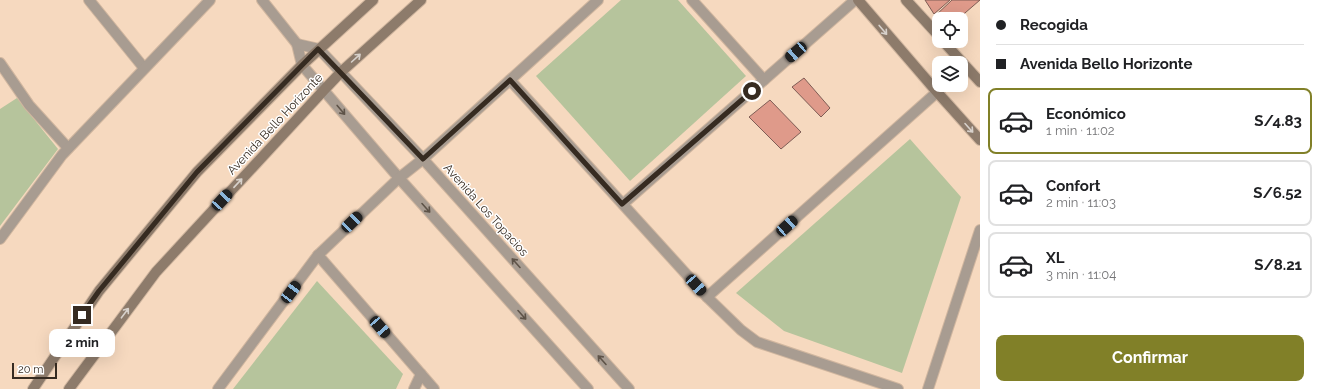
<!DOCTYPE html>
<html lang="es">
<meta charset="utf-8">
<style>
:root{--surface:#fff;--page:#f6f6f6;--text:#202124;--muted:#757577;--line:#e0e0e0;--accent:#818028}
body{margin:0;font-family:Raleway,sans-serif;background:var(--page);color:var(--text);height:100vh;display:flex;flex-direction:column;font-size:15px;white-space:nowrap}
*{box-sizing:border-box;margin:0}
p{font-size:13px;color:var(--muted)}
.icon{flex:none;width:22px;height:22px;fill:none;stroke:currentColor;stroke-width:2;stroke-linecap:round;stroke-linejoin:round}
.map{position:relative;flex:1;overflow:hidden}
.drawer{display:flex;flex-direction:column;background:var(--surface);width:340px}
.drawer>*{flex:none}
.hud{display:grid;align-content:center;height:88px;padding:0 16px;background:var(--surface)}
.controls{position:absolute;left:932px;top:12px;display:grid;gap:8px}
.controls a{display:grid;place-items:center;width:36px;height:36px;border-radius:8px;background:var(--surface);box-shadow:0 4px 16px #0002;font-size:20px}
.scale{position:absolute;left:12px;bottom:10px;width:45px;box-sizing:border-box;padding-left:4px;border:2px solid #362b21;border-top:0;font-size:11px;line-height:14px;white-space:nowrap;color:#362b21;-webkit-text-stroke:3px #fff;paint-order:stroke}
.end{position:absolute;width:18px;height:18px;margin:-9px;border:5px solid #362b21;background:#fff;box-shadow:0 0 0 2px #fff}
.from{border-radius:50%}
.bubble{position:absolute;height:28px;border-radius:8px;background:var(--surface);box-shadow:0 4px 16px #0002;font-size:13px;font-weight:700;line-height:28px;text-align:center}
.car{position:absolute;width:12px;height:24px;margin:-12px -6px;border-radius:5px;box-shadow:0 0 3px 1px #0007;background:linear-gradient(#222 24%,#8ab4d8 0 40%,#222 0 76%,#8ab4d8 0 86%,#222 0)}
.hud b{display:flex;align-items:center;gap:14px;height:38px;font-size:15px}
.hud b+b{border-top:1px solid var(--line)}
.hud i{width:10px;height:10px;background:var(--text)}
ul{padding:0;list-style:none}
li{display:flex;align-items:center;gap:12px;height:66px;margin:0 8px 6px;padding:0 8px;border:2px solid var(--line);border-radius:8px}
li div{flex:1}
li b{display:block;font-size:15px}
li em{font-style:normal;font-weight:700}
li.current{border-color:var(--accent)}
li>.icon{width:36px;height:36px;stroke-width:1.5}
.button{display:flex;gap:8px;margin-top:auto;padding:8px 16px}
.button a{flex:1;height:46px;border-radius:8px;background:var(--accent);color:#fff;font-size:16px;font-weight:700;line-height:46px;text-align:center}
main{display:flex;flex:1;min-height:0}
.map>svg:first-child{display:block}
</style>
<main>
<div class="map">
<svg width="980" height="389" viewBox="0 0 980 389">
<rect width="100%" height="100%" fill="#f6d9bf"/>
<g fill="#b6c49c">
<path d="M621,0H678L746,76L630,181L536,76Z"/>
<path d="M17,98L58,149L0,226V109Z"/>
<path d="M910,139L961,197L902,373L784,331L736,293Z"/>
<path d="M317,281L403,374L396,389H233Z"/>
</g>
<g fill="#df9a8a" stroke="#7f5d55">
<path d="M925,0H950L934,14Z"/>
<path d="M952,0H980L958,19H939V21L935,16Z"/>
<path d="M804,78L830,108L821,117L792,87Z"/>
<path d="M770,100L801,132L781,149L749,117Z"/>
</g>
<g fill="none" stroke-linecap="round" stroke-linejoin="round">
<defs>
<g id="street">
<path d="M89,0L144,68"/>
<path d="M262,0L297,44L302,65L399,178L588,389"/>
<path d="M692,0L764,80"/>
<path d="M297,44L319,49L423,159L629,389"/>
<path d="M0,63L29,105L68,148"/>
<path d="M510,80L707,297L741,330L757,342L898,389"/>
<path d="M623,204L855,0"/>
<path d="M0,239L62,155L210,0"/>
<path d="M318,255L434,389"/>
<path d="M707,297L945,85"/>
<path d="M218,389L318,255L399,178L423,159L598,0"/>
<path d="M414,389L421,374"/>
<path d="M928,389L980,230"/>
</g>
<g id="secondary">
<path d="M858,0L937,92L980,140"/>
<path d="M906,0L939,36"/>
<path d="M943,41L980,82"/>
<path d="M33,389L99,291L197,172L302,65L373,0"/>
<path d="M69,389L156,272L324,90L341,72L421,0"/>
</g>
</defs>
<use href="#street" stroke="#d0b69f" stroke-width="12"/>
<use href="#secondary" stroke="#d0b69f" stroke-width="12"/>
<use href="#street" stroke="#a89c91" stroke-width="10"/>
<use href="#secondary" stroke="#8d7b6b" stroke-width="10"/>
</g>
<defs><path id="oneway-shaft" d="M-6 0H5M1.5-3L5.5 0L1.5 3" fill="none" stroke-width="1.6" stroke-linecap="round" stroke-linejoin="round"/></defs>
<g stroke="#d7d1cb">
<use href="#oneway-shaft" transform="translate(883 30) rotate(50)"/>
<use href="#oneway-shaft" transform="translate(356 58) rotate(-42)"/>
<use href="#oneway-shaft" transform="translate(969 128) rotate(48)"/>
<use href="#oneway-shaft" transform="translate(238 183) rotate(-47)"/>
<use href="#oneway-shaft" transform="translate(125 313) rotate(-53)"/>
</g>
<g stroke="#5e5348">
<use href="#oneway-shaft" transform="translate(341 110) rotate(50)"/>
<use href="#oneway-shaft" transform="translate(426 208) rotate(48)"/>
<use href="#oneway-shaft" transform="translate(516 263) rotate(-132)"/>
<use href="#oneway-shaft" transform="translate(522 315) rotate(48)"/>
<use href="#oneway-shaft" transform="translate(602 360) rotate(-132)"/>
</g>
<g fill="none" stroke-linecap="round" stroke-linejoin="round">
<path stroke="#362b21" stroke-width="5" d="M82,315L99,291L197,172L318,49L423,159L510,80L622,204L752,91"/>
</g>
<g text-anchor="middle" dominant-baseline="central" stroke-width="3" stroke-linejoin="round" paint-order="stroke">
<g font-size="12" fill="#362b21" stroke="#fff">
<text transform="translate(275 124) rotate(-47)">Avenida Bello Horizonte</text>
<text transform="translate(486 210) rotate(48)">Avenida Los Topacios</text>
</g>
</g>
</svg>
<div class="controls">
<a><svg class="icon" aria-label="locate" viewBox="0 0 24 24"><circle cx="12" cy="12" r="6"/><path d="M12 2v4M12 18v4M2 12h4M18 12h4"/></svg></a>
<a><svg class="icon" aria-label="layers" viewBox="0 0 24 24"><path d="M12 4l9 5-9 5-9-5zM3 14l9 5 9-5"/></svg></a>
</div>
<div class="scale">20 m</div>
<i class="end from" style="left:752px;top:91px"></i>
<i class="end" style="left:82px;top:315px"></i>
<div class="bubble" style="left:49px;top:329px;width:66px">2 min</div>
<i class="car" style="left:796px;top:52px;rotate:229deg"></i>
<i class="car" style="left:222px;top:200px;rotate:43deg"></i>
<i class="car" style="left:352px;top:222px;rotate:46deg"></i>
<i class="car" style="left:787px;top:226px;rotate:48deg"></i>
<i class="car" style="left:696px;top:285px;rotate:138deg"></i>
<i class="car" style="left:291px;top:292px;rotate:37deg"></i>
<i class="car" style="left:380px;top:327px;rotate:139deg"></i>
</div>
<section class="drawer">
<div class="hud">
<b><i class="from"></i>Recogida</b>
<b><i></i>Avenida Bello Horizonte</b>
</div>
<ul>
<li class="current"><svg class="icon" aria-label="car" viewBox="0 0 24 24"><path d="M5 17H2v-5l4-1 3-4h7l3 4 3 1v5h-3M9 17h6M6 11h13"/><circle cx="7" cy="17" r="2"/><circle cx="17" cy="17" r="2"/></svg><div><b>Económico</b><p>1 min · 11:02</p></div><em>S/4.83</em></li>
<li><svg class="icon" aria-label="car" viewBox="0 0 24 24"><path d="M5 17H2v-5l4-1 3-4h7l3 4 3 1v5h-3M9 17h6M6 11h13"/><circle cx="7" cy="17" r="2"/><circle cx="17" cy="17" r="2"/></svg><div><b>Confort</b><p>2 min · 11:03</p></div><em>S/6.52</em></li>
<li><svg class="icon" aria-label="car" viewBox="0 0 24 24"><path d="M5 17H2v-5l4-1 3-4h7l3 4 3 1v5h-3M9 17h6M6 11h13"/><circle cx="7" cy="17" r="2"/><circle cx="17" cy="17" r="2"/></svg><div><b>XL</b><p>3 min · 11:04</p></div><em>S/8.21</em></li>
</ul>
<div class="button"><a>Confirmar</a></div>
</section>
</main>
